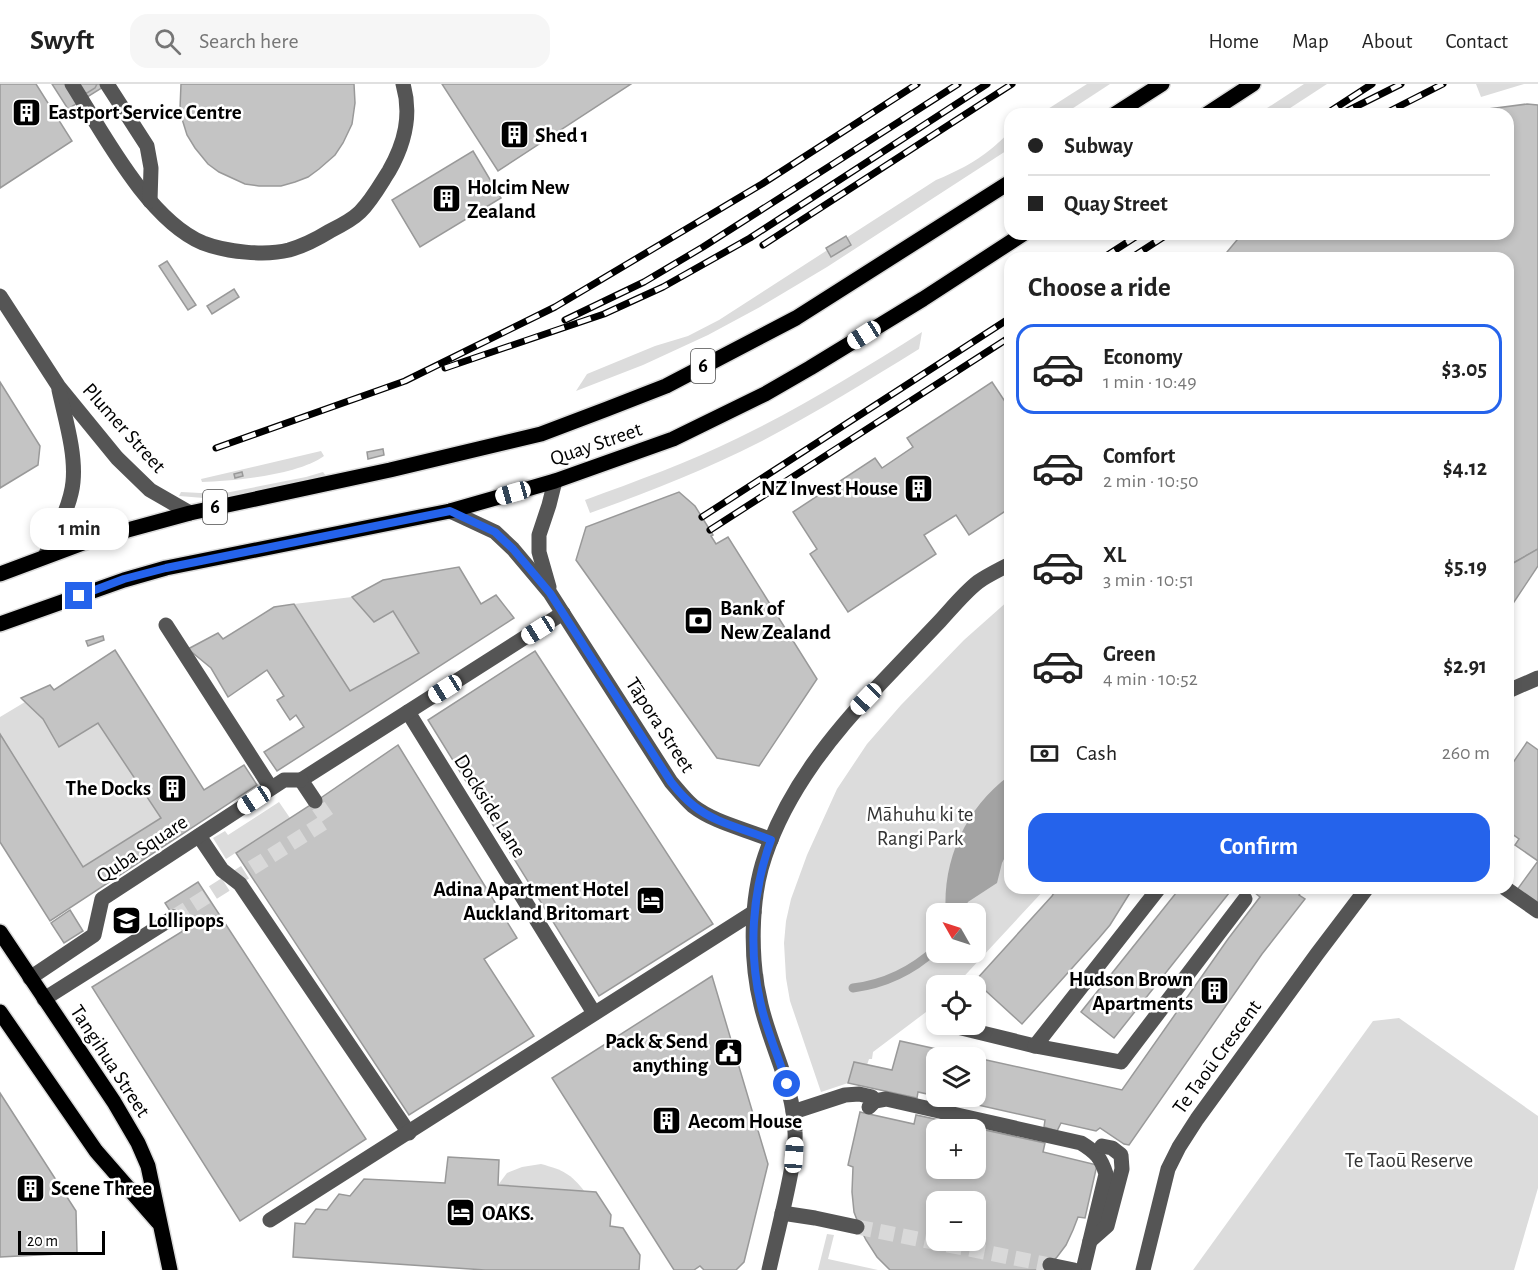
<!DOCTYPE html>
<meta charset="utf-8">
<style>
:root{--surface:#fff;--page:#f6f6f6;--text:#222;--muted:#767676;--line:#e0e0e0;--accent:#2563eb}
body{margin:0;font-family:"Alegreya Sans",sans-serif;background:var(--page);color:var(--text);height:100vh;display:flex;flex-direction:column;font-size:22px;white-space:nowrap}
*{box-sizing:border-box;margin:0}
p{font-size:20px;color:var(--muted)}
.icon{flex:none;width:33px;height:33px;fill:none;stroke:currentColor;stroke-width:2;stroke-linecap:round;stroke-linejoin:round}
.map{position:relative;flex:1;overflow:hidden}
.details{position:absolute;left:1004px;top:168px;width:510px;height:642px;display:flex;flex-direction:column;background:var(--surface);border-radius:18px;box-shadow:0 3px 9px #0003}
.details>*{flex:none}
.top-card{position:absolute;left:1004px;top:24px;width:510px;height:132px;border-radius:18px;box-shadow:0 3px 9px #0003;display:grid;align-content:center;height:132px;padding:0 24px;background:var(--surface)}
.needle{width:39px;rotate:309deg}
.fabs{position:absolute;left:926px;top:819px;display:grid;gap:12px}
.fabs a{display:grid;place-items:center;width:60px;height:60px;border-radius:12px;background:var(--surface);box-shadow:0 3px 9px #0003;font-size:30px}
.scale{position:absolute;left:18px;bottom:15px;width:87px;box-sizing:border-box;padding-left:6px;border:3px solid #000;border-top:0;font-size:16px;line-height:21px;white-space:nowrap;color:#000;-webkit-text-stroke:4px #fff;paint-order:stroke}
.end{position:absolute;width:27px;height:27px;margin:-14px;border:8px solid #2563eb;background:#fff;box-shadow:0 0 0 3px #fff}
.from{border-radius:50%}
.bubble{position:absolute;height:42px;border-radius:18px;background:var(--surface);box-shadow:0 3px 9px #0003;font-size:20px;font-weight:700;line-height:42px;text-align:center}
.car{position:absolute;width:18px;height:36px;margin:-18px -9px;border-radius:8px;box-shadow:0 0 4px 2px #0007;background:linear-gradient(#fff 24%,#345 0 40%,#fff 0 76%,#345 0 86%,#fff 0)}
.top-card b{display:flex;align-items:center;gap:21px;height:57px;font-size:22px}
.top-card b+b{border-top:2px solid var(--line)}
.top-card i{width:15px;height:15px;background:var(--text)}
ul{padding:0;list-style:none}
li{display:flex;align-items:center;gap:18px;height:90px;margin:0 12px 9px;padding:0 12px;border:3px solid transparent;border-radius:18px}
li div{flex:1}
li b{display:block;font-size:22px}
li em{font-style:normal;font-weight:700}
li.current{border-color:var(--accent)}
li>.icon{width:54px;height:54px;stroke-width:1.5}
h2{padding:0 24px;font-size:27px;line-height:72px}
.pay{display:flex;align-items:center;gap:15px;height:66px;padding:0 24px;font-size:22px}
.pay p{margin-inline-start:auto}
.primary-button{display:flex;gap:12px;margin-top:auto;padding:12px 24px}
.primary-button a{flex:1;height:69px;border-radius:18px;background:var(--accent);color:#fff;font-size:24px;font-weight:700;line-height:69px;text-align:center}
header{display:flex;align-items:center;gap:36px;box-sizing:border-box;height:84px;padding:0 30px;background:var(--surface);border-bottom:2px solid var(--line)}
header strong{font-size:28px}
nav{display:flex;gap:33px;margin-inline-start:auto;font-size:21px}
.search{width:420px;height:54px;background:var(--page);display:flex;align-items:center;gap:15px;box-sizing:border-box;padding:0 21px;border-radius:18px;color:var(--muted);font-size:22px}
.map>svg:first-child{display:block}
</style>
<header>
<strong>Swyft</strong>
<div class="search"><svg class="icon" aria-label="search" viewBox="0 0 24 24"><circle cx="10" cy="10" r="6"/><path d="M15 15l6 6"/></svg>Search here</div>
<nav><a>Home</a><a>Map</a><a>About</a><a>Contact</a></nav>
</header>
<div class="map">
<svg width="1538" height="1186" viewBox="0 0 1538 1186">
<rect width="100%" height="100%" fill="#fff"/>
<g fill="#dcdcdc" fill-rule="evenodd">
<path d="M1087,0H1110L1064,30H1040Z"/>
<path d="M1304,0H1327L1281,30H1258Z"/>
<path d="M1476,0H1524L1481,13Z"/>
<path d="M1009,50V65L827,183L760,223L708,251L643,281L576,307L587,290L655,262L688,252L719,236L936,96C956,88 975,78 991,65C998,60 1002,54 1009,50Z"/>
<path d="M922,248L919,265C867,297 814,330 760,358C705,386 648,408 590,429L585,416C637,397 689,378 738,354C802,323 862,286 922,248Z"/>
<path d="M321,367L324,372C298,391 234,397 202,398L201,395Z"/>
<path d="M323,388L326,392L241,412L216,415L179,412L181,408L220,410L306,393Z"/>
<path d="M352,513L374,538L393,527L419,569L350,607L294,520Z"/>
<path d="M1009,516L1010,804H1046L956,901L936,902V920L934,922L873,968L872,975H869L867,981L854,979L848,999L821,1008L790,917L786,894L784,859L786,837L791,815L807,771L837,705L867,660L901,621L964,556ZM936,830H975V868H936Z"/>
<path d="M25,618L43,635L59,662L98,639L161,734L83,783L0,650V633Z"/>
<path d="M279,718L290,734L226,775L213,754L225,747L228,751Z"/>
<path d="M1399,934L1538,1032V1104L1514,1186H1193L1373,937Z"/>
<path d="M541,1080C563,1086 570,1089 585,1108L498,1101L507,1089L522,1083Z"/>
<path d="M827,1150L834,1151L828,1175L878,1186H818Z"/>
</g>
<path fill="#a3a3a3" d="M1009,692V765L1002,779L997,799L951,829H946C942,777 966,723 1009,692Z"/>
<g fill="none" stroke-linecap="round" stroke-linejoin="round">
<g stroke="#a3a3a3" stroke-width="9">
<path d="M963,830L964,821"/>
<path d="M853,904C885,900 912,887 936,865"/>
</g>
</g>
<g fill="#c4c4c4" stroke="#999" stroke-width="1.5" fill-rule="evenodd">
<path d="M0,0H36L72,57L0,104Z"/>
<path d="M52,0H108L68,25Z"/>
<path d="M72,0H97L95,4L87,9L82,8Z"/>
<path d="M181,0H354L355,19L352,40L343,59L335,71L319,85L308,93L295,98L281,102H259L245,100L219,88L208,80L195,64L187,51L183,38L180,25Z"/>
<path d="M442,0H631L498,87Z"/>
<path d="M1527,20L1538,21V465L1508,482V174H1222L1242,150H1508V30H1472L1488,25Z"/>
<path d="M473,67L501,114L420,163L392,116Z"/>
<path d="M846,152L851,161L831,173L826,164Z"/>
<path d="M167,177L196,221L188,226L159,182Z"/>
<path d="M234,205L239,213L212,230L207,222Z"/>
<path d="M0,298L40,362L38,381L0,404Z"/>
<path d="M992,298L1010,325V424L969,451L956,431L924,451L936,470L848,528L810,470L817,465L793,428L875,374L882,384L913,363L907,354Z"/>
<path d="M383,365L384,371L368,375L367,368Z"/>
<path d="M242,388L243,392L235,394L234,390Z"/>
<path d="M679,408L695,422L713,451L711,452L716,460L728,453L817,595L759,682L717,674L576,476L586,443Z"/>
<path d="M1538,465V482L1508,527V482Z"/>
<path d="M459,483L481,520L496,511L514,534L277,687L264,668L304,643L296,631L290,636L277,616L284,612L267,586L228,613L211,584L188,565L218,549L223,555L274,523L294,520L350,607L419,569L393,527L374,538L352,513L383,496Z"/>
<path d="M103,552L104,556L88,562L86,557Z"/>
<path d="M115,566L204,706L244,681L257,701L50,837L0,758V650L83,783L161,734L98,639L59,663L43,635L21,614L50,601L54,606Z"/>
<path d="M535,567L713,840L599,912L428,636Z"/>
<path d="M1527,658L1538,666V777L1515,761L1519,755L1508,747V686Z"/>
<path d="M398,661L517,854L484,875L534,952L409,1031L236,769L309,722Z"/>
<path d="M1538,777V828L1514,810Z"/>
<path d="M198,798L366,1055L240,1137L92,903L183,847L165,819Z"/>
<path d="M1057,804H1133L1110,841L1099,854L1022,940L975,897L1052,812Z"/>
<path d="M1180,804H1233L1114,954L1081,928Z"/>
<path d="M1249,804H1304L1299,811L1305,815L1262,870L1129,1061L1124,1060L1100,1044L1096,1047L1061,1039L1057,1047L1044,1043L1045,1036L938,1012H975V974H936V1012L918,1008L917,1014L848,999L854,978L892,986L900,957L1122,1006L1228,855L1260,813Z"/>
<path d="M70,826L83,847L64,859L51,839Z"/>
<path d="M712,892L768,1080L744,1178L736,1186H704L700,1182L694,1186H674L552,994Z"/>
<path d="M0,1009L76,1127L77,1169L0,1173Z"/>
<path d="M860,1028L914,1040L916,1031L1045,1059L1043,1068L1097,1081L1085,1134L1078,1133L1073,1146L1066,1161L1057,1173L1044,1186H890L877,1173L866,1156L860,1144L854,1128L852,1108L853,1083L848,1081ZM936,1046H975V1084H936ZM936,1118H975V1156H936Z"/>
<path d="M448,1073L499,1076L498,1101L596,1108L611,1131L610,1142L623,1144L640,1171L639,1186H485L293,1173L295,1139L305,1140L316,1125L327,1126L339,1110L350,1112L364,1095L445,1099Z"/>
</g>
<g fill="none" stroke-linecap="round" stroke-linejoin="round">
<g stroke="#d9d9d9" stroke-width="15" stroke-dasharray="15 8" stroke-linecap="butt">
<path d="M174,833L328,736L315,717"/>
<path d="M857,1143L1050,1181"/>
</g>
<defs>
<g id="major">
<path d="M1115,30L1162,0"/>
<path d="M1207,30L1253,0"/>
<path d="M0,490L91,456L190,429L390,386L541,350L607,325L666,302L796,234L1010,98"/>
<path d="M0,540L124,496L166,484L450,427L555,397L673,355L765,310L810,284L923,215L1023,150"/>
<path d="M0,848L114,1018L138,1059L148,1082L170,1186"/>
<path d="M0,928L96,1067L158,1138"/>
</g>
</defs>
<use href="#major" stroke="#dbdbdb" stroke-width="18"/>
<g stroke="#555" stroke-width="15">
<path d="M72,0C103,49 148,136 203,159C226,168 265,172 289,166C303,162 317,155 330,147C340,142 352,136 360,128C372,116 380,101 389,87C405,59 412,31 403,0"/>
<path d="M107,0L147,62L151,84L150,117"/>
<path d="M0,212L59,303L117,374L150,406L190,429"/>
<path d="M450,427L495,448L513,465L550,509L671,698C678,706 685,715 693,722C715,739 746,745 771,756"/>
<path d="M45,472C55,451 71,421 73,398C76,369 65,334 59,306"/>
<path d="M549,503L539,468V451L549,421L555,397"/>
<path d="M166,541L271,704"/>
<path d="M1508,607L1538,594"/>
<path d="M408,628L594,929"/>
<path d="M315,717L301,696L563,529"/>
<path d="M199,752L222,786L240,800L409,1049"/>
<path d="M1505,804L1538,827"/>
<path d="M30,894L94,851L102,815L284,696H301"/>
<path d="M44,915L174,833"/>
<path d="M945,940L1035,962L1121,978L1245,815"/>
<path d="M1035,962L1159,804"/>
<path d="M869,1023L875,1017L886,1015L1081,1059C1096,1068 1101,1074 1106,1090L1083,1186"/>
<path d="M793,1028L845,1011L859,1010L872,1013"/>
<path d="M782,1129L815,1134L857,1143"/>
<path d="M270,1136L754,828"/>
<path d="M1090,1157L1107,1142L1122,1085L1121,1071L1112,1064L1102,1062"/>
<path d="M1050,1181L1074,1186"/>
<path d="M769,1186C776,1155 784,1124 790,1093C793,1078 796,1063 795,1048C794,1003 771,964 761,921C750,877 750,815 765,772C787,706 833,649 880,600C900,579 920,558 940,537C952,524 964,509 978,498C988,491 999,486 1010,480"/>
<path d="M1143,1186L1168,1085L1179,1063L1197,1035L1317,870L1367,804"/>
</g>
<use href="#major" stroke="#000" stroke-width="15"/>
<defs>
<g id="rail">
<path d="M1326,30L1372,0"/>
<path d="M1341,30L1401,0"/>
<path d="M1384,30L1443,0"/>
<path d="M763,161L1012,0"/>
<path d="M1103,174L1140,150"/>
<path d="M1131,174L1168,150"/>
<path d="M565,236L644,198L703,163L958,0"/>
<path d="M445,284L604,230L663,203L750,154L987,0"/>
<path d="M216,364L405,297L555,223L762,100L917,0"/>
<path d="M702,433L1010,234"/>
<path d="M710,446L1010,253"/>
</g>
</defs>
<use href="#rail" stroke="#000" stroke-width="7"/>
<use href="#rail" stroke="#fff" stroke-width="4.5" stroke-dasharray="14" stroke-linecap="butt"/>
</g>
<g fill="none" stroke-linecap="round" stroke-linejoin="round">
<path stroke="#2563eb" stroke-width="8" d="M79,512L124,495L166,484L450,427L495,448L513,465L550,509L671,698C678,707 685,715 694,722C715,739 745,745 771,756C752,808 748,867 761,921C767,948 779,974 787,1000"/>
</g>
<defs>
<symbol id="building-square" viewBox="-11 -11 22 22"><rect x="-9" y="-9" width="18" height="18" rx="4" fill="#000" stroke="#fff"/><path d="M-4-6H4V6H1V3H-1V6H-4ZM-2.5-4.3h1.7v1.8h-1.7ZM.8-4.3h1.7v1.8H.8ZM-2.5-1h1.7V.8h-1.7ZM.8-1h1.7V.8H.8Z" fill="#fff"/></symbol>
<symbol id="bank-square" viewBox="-11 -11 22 22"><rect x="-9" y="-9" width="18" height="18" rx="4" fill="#000" stroke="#fff"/><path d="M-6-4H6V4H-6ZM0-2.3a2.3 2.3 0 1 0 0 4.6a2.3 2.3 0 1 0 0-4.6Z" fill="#fff"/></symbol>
<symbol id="hotel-square" viewBox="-11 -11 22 22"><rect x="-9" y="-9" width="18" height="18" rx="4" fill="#000" stroke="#fff"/><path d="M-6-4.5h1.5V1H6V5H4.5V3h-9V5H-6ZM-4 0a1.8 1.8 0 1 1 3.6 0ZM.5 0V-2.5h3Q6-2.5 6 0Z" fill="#fff"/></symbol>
<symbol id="school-square" viewBox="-11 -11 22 22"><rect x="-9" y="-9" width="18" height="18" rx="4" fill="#000" stroke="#fff"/><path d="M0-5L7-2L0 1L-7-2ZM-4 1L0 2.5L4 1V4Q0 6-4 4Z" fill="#fff"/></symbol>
<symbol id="civic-square" viewBox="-11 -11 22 22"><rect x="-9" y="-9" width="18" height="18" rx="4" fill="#000" stroke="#fff"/><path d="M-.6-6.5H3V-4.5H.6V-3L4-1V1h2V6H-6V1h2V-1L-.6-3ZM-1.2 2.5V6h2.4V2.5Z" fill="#fff"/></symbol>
</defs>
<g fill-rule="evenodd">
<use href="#building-square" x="10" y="12" width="33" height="33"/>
<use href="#building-square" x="498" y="34" width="33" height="33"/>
<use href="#building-square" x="430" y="98" width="33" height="33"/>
<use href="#building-square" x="902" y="388" width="33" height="33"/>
<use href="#bank-square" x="682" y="520" width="33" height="33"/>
<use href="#building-square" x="156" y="688" width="33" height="33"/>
<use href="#hotel-square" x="634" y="800" width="33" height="33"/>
<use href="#school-square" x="110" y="820" width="33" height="33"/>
<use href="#building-square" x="1198" y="890" width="33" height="33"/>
<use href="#civic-square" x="712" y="952" width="33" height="33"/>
<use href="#building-square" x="650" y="1020" width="33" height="33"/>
<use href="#building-square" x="14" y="1088" width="33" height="33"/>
<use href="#hotel-square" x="444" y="1112" width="33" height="33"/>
</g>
<g text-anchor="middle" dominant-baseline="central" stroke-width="5" stroke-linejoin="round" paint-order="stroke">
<g fill="#fff" stroke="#4c4c4c" stroke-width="1.5">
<rect x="691" y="265" width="24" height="34" rx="4.5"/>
<rect x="203" y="406" width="24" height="34" rx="4.5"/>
</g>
<g font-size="20" font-weight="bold" fill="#000">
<text x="703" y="282">6</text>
<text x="215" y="423">6</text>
</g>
<g font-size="21" font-weight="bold" fill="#000" stroke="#fff" text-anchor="start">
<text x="48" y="28">Eastport Service Centre</text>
<text x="535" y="51">Shed 1</text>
<text x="467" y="103">Holcim New<tspan x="467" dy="24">Zealand</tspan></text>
<text x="898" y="404" text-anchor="end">NZ Invest House</text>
<text x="720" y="524">Bank of<tspan x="720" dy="24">New Zealand</tspan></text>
<text x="151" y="704" text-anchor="end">The Docks</text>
<text x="629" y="805" text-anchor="end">Adina Apartment Hotel<tspan x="629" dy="24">Auckland Britomart</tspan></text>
<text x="148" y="836">Lollipops</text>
<text x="1193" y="895" text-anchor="end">Hudson Brown<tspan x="1193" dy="24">Apartments</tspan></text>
<text x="708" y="957" text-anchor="end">Pack &amp; Send<tspan x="708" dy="24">anything</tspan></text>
<text x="688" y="1037">Aecom House</text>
<text x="51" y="1104">Scene Three</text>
<text x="482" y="1129">OAKS.</text>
</g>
<g font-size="21" fill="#000" stroke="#fff">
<text transform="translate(124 344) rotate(48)">Plumer Street</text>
<text transform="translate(596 360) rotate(-19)">Quay Street</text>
<text transform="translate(660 641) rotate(57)">Tāpora Street</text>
<text transform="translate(490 722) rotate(58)">Dockside Lane</text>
<text transform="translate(142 765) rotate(-34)">Quba Square</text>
<text transform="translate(1217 973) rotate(-54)">Te Taoū Crescent</text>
<text transform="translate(110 977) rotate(57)">Tangihua Street</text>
</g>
<g font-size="21" fill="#333" stroke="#fff">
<text x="920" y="730">Māhuhu ki te<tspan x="920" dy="24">Rangi Park</tspan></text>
<text x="1409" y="1076">Te Taoū Reserve</text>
</g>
</g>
</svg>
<div class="fabs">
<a><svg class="needle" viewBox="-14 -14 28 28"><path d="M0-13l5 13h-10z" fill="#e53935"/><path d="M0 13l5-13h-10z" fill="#767676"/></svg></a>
<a><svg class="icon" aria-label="locate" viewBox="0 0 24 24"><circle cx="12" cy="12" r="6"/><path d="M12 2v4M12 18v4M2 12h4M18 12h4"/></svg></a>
<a><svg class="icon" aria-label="layers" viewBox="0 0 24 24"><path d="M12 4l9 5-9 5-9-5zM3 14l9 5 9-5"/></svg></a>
<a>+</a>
<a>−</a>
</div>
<div class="scale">20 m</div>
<i class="end from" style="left:787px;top:1000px"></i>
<i class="end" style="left:79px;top:512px"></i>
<div class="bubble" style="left:30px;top:424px;width:99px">1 min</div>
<i class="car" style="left:864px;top:251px;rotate:238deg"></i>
<i class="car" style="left:513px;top:409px;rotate:254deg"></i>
<i class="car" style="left:538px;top:546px;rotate:238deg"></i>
<i class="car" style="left:445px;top:605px;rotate:238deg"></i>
<i class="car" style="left:866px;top:615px;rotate:224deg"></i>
<i class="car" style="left:254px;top:716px;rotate:237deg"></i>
<i class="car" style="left:794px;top:1071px;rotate:4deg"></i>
<div class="top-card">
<b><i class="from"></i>Subway</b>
<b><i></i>Quay Street</b>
</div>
<section class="details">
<h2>Choose a ride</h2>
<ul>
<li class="current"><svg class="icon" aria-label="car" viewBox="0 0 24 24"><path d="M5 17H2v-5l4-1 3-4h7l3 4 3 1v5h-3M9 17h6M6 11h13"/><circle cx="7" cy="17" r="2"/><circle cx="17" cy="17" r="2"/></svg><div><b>Economy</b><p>1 min · 10:49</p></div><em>$3.05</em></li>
<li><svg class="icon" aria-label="car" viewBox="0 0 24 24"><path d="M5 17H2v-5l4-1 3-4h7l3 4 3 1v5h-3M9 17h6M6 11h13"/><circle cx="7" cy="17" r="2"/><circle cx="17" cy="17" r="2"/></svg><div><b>Comfort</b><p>2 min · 10:50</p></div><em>$4.12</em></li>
<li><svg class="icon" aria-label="car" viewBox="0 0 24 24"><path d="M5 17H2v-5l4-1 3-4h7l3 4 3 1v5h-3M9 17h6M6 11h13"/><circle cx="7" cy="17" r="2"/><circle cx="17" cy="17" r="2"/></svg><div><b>XL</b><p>3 min · 10:51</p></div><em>$5.19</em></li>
<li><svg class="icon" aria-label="car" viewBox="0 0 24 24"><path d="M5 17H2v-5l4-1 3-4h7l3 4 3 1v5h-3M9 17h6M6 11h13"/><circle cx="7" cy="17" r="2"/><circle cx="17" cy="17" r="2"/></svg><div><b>Green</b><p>4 min · 10:52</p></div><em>$2.91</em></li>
</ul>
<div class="pay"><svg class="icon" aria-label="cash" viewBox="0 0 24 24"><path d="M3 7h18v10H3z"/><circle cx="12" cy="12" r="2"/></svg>Cash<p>260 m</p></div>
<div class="primary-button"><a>Confirm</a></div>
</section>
</div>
